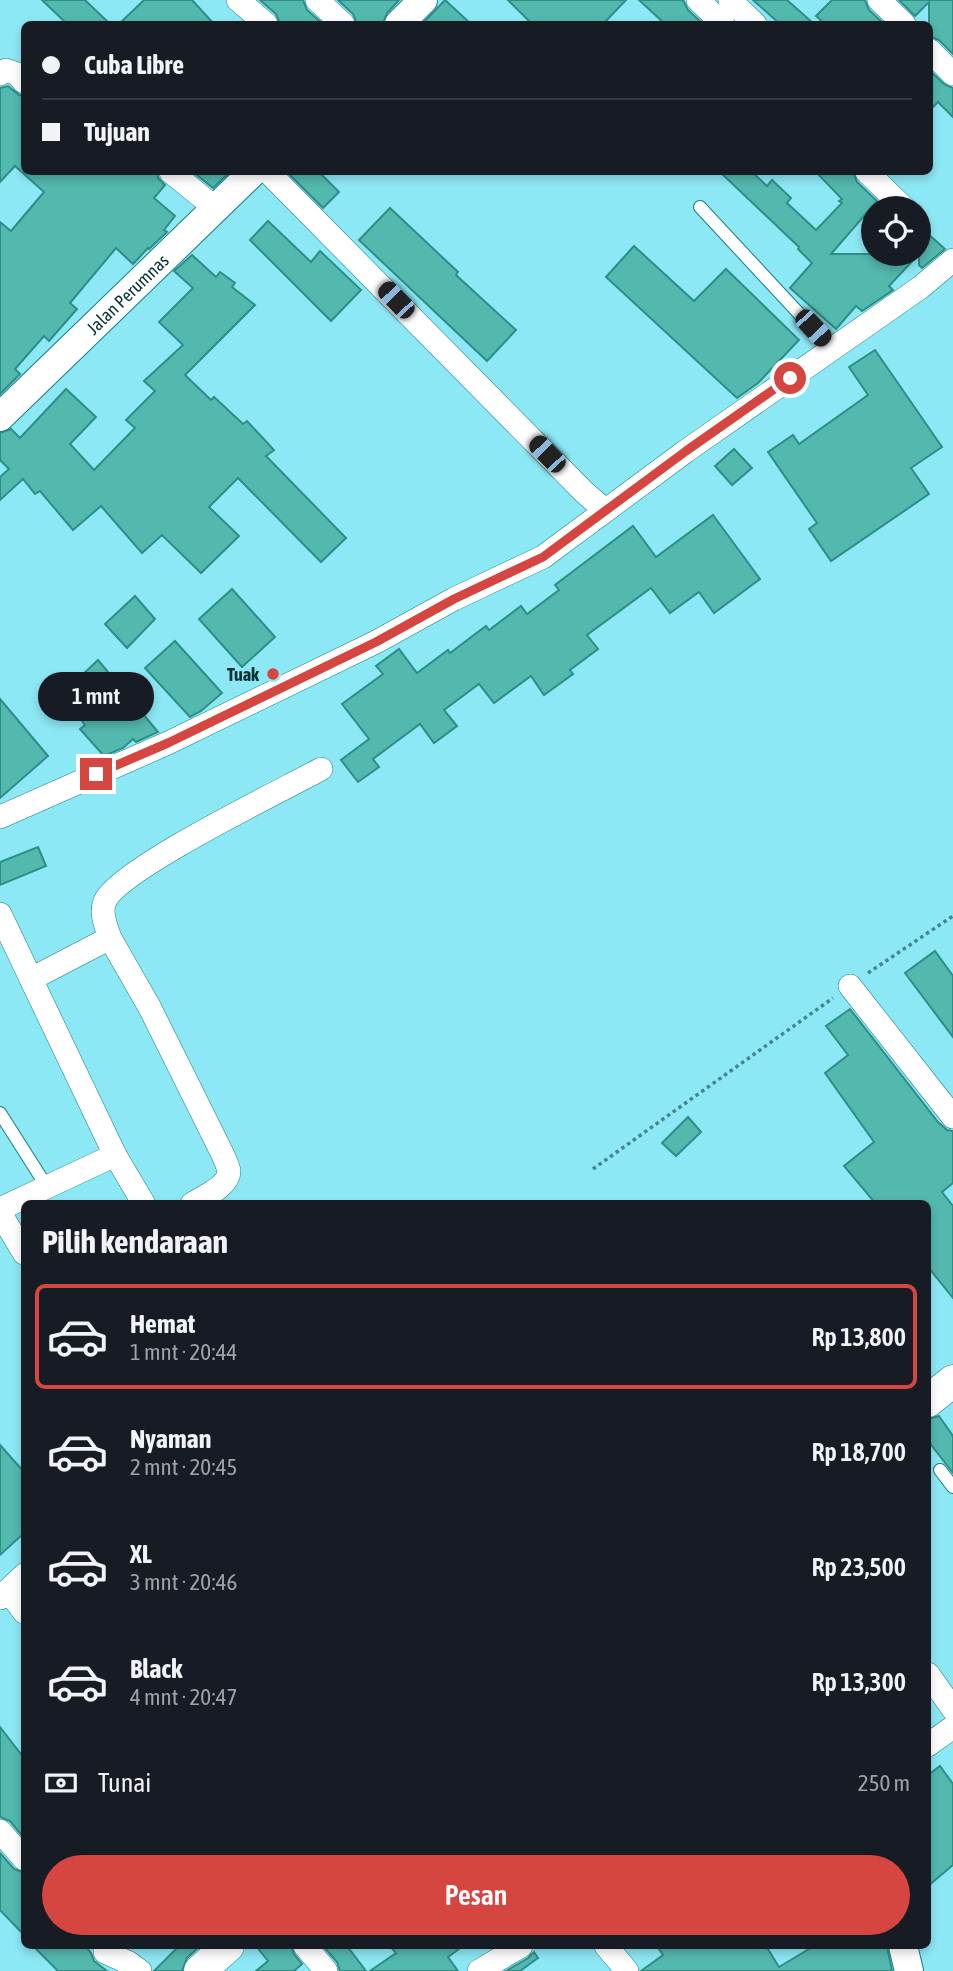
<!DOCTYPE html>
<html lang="id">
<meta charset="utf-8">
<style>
:root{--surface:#171b24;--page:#242831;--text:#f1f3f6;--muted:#9ea1a6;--line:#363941;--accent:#d54640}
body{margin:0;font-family:"Asap Condensed",sans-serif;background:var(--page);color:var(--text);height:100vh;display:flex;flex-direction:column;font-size:26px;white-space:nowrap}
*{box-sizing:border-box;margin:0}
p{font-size:23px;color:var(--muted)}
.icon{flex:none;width:38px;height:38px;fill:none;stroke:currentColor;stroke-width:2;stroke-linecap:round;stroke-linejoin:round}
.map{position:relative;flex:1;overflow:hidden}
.drawer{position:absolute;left:21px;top:1200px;width:910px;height:749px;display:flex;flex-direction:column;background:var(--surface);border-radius:10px;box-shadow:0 4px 10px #0003}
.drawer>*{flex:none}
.guide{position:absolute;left:21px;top:21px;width:912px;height:154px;border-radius:10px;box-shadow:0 4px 10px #0003;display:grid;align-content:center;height:154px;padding:0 21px;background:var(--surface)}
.tools{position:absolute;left:861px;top:196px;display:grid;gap:14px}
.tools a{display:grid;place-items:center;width:70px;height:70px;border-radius:50%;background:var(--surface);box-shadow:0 4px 10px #0003;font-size:35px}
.end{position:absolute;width:32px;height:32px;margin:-16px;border:9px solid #d54640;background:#fff;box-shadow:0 0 0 4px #fff}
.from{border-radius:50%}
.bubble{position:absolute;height:49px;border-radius:24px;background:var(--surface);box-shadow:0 4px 10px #0003;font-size:23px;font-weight:600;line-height:49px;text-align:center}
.car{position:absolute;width:21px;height:42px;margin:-21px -10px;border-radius:9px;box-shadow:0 0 5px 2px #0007;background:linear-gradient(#222 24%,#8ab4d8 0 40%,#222 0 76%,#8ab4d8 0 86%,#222 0)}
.guide b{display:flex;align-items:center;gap:24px;height:66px;font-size:26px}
.guide b+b{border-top:2px solid var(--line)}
.guide i{width:18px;height:18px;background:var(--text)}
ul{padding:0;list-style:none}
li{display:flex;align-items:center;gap:21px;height:105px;margin:0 14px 10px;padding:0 7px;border:4px solid transparent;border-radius:10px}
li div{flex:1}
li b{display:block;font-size:26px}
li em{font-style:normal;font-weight:600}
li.selected{border-color:var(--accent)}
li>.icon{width:63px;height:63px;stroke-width:1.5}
h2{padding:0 21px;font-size:32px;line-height:84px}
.pay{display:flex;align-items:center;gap:18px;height:77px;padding:0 21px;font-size:26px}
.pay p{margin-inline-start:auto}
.action{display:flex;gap:14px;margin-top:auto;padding:14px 21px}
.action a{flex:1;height:80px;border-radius:42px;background:var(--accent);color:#fff;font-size:28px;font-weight:600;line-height:80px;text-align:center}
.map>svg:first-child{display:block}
</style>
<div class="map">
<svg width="953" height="1971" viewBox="0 0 953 1971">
<rect width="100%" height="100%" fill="#8de8f5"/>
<g fill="#53b8ae" stroke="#2e8e85" stroke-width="2">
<path d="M42,0H85L110,24H67Z"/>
<path d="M144,0H192L214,24H119Z"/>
<path d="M260,0H303L307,10L323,24H280L276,14Z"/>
<path d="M338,0H399L387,13L383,24H357L353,14Z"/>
<path d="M445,0L471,24H422Z"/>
<path d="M508,0H626L603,24H532Z"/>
<path d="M639,0H683L688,10L703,24H665Z"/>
<path d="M753,0H787L814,24H780Z"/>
<path d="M832,0H865L869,10L884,24H825L816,16Z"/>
<path d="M899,0H953V54L939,40L929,36V2L915,16Z"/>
<path d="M929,70L944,84L953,88V117L938,102L929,111Z"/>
<path d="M8,86L19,95L24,96V172H157L158,178L165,185L154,198L175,216L164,230L167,232L149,249L148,248L133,264L116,248L70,303L77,309L49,341L44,336L15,369L20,374L0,394V222L11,231L44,192L15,166L0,182V88Z"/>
<path d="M193,172H230L213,188Z"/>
<path d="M287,172H319L339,192L323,208Z"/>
<path d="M720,172H752L767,186L772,180L791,198L787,203L816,230L842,203L839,201L842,199L816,172H853L857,182L877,201L831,254H919V226L945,249L922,268L919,265V254L889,286L893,290L862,311L856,306L836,329L790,288L812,263L798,249L799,247Z"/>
<path d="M390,208L458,272L456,275L516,330L487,361L359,240Z"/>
<path d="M268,221L311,262L320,251L361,290L331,321L250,240Z"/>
<path d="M634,246L694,301L726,269L799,340L758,383L737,398L606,277Z"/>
<path d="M192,255L216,277L220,272L235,283L232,287L255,305L185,375L211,400L214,397L243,424L247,421L274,450L266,456L346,538L321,562L238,478L209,507L239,536L201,573L162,535L142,553L101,506L73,530L40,491L35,494L23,479L0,500V477L9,469L0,460V433L11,429L20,438L66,389L96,417L70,444L94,470L135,428L126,420L155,391L144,381L183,345L159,322L193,288L174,271Z"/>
<path d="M875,350L942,447L911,468L929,494L831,561L809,529L817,523L768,452L793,435L799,444L868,395L849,367Z"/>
<path d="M734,449L752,468L732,485L715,466Z"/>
<path d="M713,515L760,579L714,613L699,592L670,613L651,588L587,635L598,649L570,670L573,674L544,695L531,676L494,703L479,684L444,710L457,726L434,743L420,724L373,759L379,767L358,782L341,760L369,739L342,704L383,674L376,666L399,649L417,673L448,650L450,653L486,626L489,630L521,606L527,614L559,590L555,585L633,526L656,557Z"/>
<path d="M232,589L275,637L242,667L199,619Z"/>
<path d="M135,596L155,619L127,648L105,624Z"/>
<path d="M175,641L222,693L201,711L190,717L145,668Z"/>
<path d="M98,660L158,732L136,742L133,739L123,748L104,756L80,729L85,725L57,688L75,675L78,679Z"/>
<path d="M0,699L48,756L0,798Z"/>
<path d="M38,847L46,866L0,885V862Z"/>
<path d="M935,951L953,976V1037L905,973Z"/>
<path d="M850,1009L938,1122L947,1130L953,1131V1183L942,1192L953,1206V1298L928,1267V1204H876L844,1166L874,1142L825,1073L848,1055L826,1026Z"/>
<path d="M688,1117L701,1132L676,1156L662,1143Z"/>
<path d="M939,1416L953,1436V1473L928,1441V1419Z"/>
<path d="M0,1445L24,1472V1533L0,1555Z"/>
<path d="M0,1727L24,1758V1838L10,1821L0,1817Z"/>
<path d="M940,1766L953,1784V1865L928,1886V1775Z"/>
<path d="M0,1853L14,1869L24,1873V1935L0,1910Z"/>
<path d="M33,1946H85L91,1953L94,1961L107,1971H58Z"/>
<path d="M179,1946H200L187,1958L182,1971H154Z"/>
<path d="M256,1946H291L294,1954L302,1964L294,1971H256L268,1961Z"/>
<path d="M323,1946H347L366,1971H340L337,1962Z"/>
<path d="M390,1946H463L448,1957L458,1971H370L396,1953Z"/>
<path d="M657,1946H766L779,1967L814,1946H887L892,1971H641L663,1955Z"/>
<path d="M534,1952L538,1958L520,1971H506L528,1958Z"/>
</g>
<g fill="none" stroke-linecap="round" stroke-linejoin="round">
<defs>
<g id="service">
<path d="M700,207L832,349"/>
<path d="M0,1113L47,1187"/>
<path d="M940,1470L953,1487"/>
</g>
<g id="minor">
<path d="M238,0L266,24"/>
<path d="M317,0L343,24"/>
<path d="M698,0L723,24"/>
<path d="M730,0L755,24"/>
<path d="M879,0L904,24"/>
<path d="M929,50L953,74"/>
<path d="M0,74L6,70L17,74L24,82"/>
<path d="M171,172L214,207"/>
<path d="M268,172L585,493L605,510"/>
<path d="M867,172L904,208"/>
<path d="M0,817L168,743L376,642L454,599L543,557L686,451L921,287L953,260"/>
<path d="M0,914L115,1155L0,1209"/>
<path d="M110,938C106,926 100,913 105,901C121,868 281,791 321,769"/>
<path d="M31,979L110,938L150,1008L223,1155C225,1160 228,1166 229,1171C229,1187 202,1197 192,1204"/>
<path d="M850,986L953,1117"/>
<path d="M115,1155L144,1204"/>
<path d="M0,1213L24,1253"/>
<path d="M9,1592L24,1612"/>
<path d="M0,1598L24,1575"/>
<path d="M928,1674L953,1709"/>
<path d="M928,1745L953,1727"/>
<path d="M0,1831L24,1859"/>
<path d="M305,1946L326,1971"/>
<path d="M606,1946L627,1971"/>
<path d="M105,1952L129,1963L140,1971"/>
<path d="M479,1971L521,1946"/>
</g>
<g id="tertiary">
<path d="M399,24L423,0"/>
<path id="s1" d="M0,417L253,172"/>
<path d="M903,1946L909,1971"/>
</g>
<g id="secondary">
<path d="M928,1401L953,1381"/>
<path d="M200,1971L228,1946"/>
</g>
</defs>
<use href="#service" stroke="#147d89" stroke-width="14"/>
<use href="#minor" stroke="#147d89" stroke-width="24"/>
<use href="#tertiary" stroke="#147d89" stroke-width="30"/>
<use href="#secondary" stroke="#147d89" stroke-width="33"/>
<g stroke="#45858d" stroke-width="3.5" stroke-dasharray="3.5 3.5" stroke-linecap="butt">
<path d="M868,973L953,916"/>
<path d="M593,1169L833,998"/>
</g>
<use href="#service" stroke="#fff" stroke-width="12"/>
<use href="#minor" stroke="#fff" stroke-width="23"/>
<use href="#tertiary" stroke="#fff" stroke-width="28"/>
<use href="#secondary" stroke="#fff" stroke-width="32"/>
</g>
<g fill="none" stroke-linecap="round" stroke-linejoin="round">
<path stroke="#d54640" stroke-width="9" d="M96,774L168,743L376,642L454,599L543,557L686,451L790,378"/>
</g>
<circle fill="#d54640" stroke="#8de8f5" stroke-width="2.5" cx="273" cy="674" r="7"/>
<g text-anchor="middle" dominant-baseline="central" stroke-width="6" stroke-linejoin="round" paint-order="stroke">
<g font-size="18" fill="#073035" stroke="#8de8f5">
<text stroke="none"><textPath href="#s1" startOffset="177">Jalan Perumnas</textPath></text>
</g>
<g font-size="18" font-weight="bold" fill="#073035" stroke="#8de8f5" text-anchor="end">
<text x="259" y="674">Tuak</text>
</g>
</g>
</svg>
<div class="tools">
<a><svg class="icon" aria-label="locate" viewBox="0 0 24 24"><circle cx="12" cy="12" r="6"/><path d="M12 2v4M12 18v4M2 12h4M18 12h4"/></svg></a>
</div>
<i class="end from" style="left:790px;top:378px"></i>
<i class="end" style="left:96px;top:774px"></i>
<div class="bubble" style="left:38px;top:672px;width:116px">1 mnt</div>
<i class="car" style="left:396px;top:300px;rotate:316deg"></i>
<i class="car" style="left:813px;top:328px;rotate:137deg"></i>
<i class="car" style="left:547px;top:454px;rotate:316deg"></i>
<div class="guide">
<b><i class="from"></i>Cuba Libre</b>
<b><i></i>Tujuan</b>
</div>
<section class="drawer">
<h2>Pilih kendaraan</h2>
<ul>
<li class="selected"><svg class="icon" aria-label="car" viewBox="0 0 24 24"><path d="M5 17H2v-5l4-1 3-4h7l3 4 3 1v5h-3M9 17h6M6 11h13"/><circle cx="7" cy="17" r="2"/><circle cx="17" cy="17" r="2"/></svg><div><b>Hemat</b><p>1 mnt · 20:44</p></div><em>Rp 13,800</em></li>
<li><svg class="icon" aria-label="car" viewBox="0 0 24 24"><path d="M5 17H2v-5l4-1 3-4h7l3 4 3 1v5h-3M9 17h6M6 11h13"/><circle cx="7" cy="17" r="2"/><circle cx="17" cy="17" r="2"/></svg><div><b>Nyaman</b><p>2 mnt · 20:45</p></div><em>Rp 18,700</em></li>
<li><svg class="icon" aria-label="car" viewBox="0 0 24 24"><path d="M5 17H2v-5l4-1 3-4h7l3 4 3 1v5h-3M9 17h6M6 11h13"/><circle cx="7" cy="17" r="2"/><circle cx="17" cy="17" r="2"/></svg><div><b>XL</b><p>3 mnt · 20:46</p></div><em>Rp 23,500</em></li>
<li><svg class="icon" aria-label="car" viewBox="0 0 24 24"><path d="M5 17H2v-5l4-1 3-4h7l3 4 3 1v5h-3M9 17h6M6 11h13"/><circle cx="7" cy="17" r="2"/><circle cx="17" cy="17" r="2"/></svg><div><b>Black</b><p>4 mnt · 20:47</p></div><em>Rp 13,300</em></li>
</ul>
<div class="pay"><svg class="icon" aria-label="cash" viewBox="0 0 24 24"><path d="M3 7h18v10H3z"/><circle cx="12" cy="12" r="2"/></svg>Tunai<p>250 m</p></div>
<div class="action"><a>Pesan</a></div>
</section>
</div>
